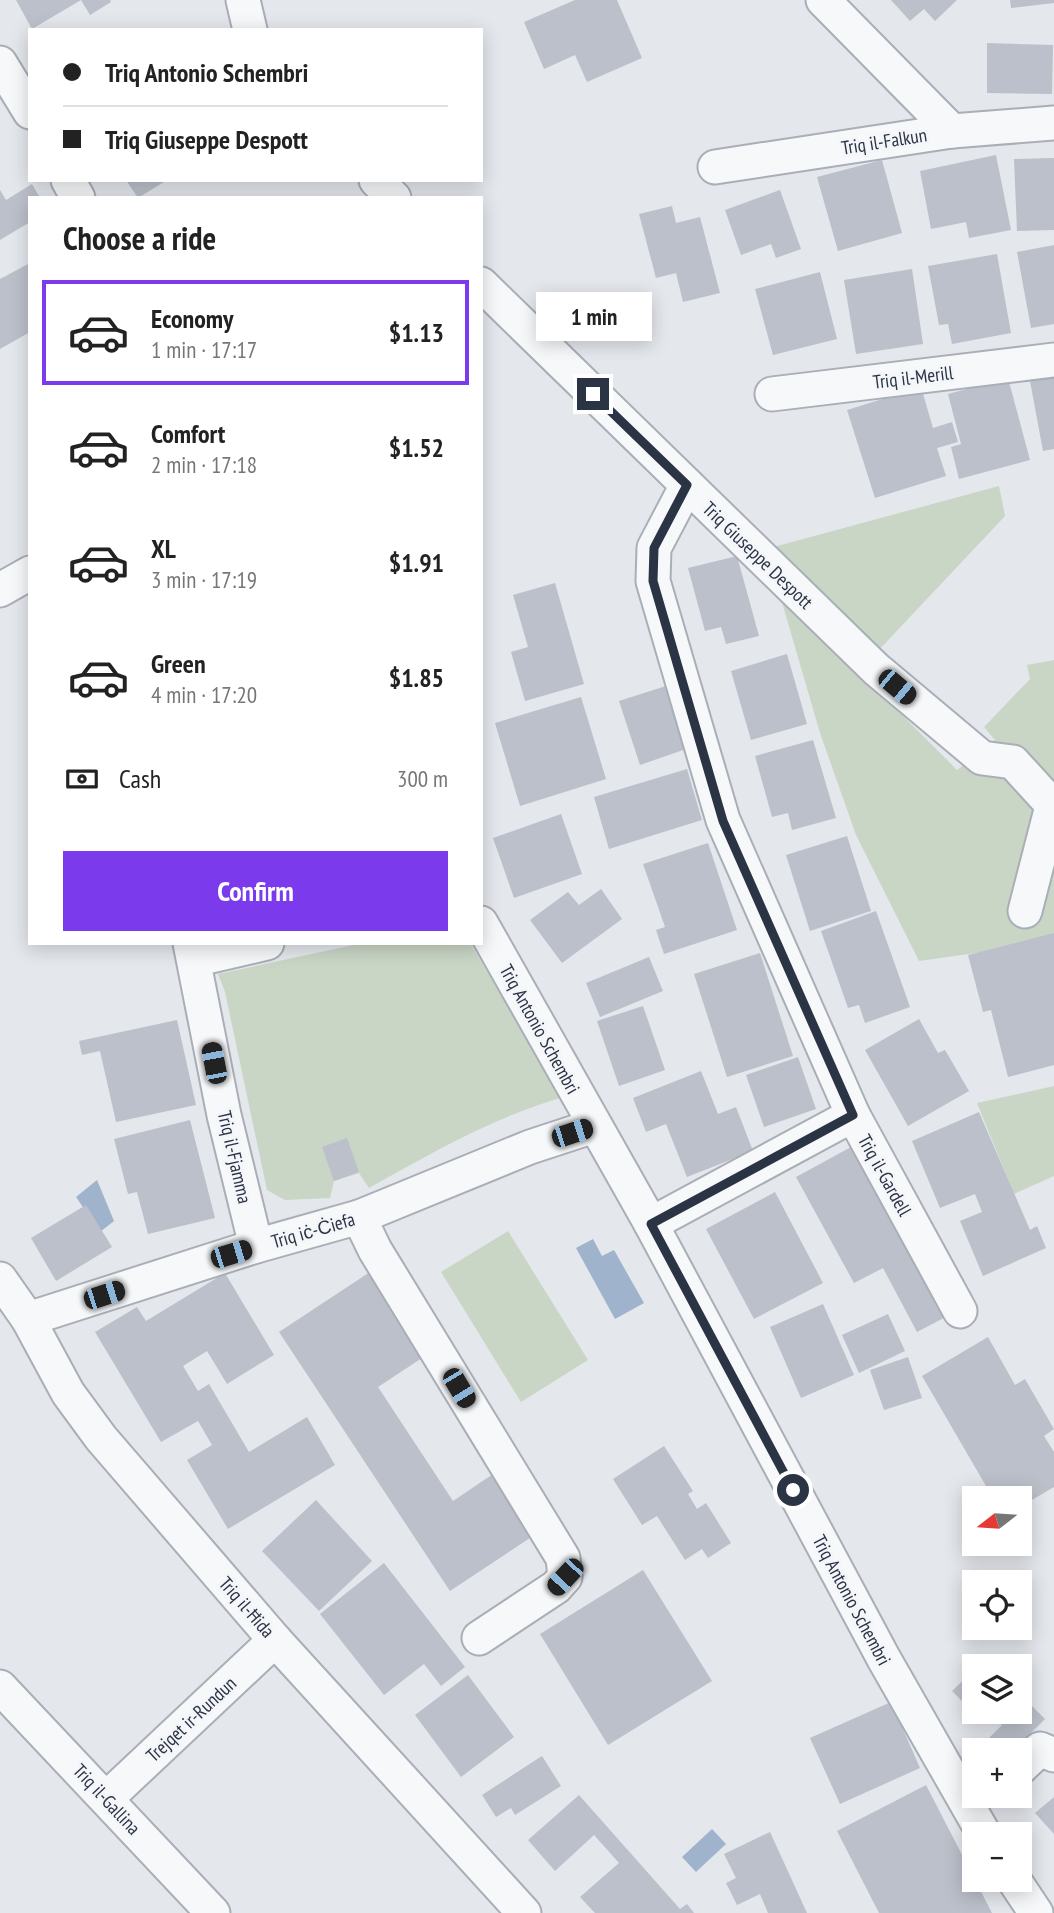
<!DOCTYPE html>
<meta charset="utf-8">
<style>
:root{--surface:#fff;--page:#f2f2f2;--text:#222;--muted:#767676;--line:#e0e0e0;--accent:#7c3aed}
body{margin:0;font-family:"PT Sans Narrow",sans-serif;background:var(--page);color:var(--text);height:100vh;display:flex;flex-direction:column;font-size:26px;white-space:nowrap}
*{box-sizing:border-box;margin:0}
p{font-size:23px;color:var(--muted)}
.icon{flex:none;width:38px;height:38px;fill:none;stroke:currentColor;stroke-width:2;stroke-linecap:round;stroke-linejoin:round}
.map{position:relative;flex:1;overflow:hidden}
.side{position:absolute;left:28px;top:196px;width:455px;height:749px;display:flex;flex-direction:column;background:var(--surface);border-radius:0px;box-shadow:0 4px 18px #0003}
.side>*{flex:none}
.banner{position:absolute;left:28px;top:28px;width:455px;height:154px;border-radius:0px;box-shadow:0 4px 18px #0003;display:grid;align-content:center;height:154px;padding:0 35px;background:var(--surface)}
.needle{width:46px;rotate:253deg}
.fabs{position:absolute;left:962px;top:1486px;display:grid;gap:14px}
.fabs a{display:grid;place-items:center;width:70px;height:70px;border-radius:0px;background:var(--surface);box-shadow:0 4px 18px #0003;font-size:35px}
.end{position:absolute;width:32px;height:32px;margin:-16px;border:9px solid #2b3445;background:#fff;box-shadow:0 0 0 4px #fff}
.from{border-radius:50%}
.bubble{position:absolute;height:49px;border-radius:0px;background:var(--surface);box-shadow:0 4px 18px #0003;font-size:23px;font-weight:700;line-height:49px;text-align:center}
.car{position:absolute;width:21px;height:42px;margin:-21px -10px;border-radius:9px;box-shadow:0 0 5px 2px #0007;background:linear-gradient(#222 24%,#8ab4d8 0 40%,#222 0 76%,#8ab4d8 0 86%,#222 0)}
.banner b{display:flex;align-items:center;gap:24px;height:66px;font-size:26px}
.banner b+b{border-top:2px solid var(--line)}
.banner i{width:18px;height:18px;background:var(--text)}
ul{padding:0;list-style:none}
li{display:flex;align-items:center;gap:21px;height:105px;margin:0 14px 10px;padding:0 21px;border:4px solid transparent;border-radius:0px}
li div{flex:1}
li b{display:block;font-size:26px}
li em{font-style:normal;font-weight:700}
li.active{border-color:var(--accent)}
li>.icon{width:63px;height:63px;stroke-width:1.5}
h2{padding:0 35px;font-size:32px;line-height:84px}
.pay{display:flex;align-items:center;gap:18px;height:77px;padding:0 35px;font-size:26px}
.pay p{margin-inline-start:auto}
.primary-button{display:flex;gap:14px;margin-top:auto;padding:14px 35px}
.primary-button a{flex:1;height:80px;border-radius:0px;background:var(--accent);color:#fff;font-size:28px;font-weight:700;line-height:80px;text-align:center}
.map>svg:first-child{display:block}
</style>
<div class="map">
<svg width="1054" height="1913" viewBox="0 0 1054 1913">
<rect width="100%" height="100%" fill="#e4e7ec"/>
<g fill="#c9d6c5">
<path d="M999,486L1005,516L876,653L770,548Z"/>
<path d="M779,592L957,770L995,740L984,727L1030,679L1027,665L1054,660V942L919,961L856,835L820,733Z"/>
<path d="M363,943H470L563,1097C492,1118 434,1152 369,1188L359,1173L334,1181L330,1198L285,1200L267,1190L225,992L218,974Z"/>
<path d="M1054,1086V1176L1014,1194L977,1103Z"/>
<path d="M508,1231L588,1360L521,1402L441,1272Z"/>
</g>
<g fill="#9fb4cc">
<path d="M97,1180L114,1221L100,1232L76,1197Z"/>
<path d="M593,1239L602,1256L614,1250L644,1303L615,1319L576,1248Z"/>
<path d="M712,1829L726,1844L696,1872L682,1857Z"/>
</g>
<g fill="#bbc0ca">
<path d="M16,0H81L32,29Z"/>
<path d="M81,0H110L111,2L90,15Z"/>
<path d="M575,0H617L642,58L587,82L575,55L544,69L524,22Z"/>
<path d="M891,0H957L935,21L924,9L910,21Z"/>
<path d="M1010,0H1054V3L1011,8Z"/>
<path d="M987,43L1053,45L1052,94L987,93Z"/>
<path d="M996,155L1011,230L969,238L966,222L931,229L920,171Z"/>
<path d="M1054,158V230L1017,231L1014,159Z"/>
<path d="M882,160L902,233L838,251L817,177Z"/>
<path d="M126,180H167L138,198Z"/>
<path d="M32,184L40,198H30V222L0,240V190L6,200Z"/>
<path d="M780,190L801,249L776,258L771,244L741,255L725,210Z"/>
<path d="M672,206L676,223L700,217L720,293L683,302L676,273L656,278L639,214Z"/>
<path d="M1054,245V324L1031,328L1017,252Z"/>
<path d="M997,254L1011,333L952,344L948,324L939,325L928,266Z"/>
<path d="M30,263V332L0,349V279Z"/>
<path d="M912,269L923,344L856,354L844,280Z"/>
<path d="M820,272L837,339L773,355L755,289Z"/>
<path d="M1054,377V449L1043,451L1030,381Z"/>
<path d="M1008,378L1030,460L959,479L951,447L961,444L948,394Z"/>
<path d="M921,387L933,428L952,422L958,442L937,448L946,476L875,498L847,410Z"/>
<path d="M737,556L759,636L726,644L721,627L705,631L688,568Z"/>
<path d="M555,583L584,684L525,701L511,652L528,647L513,595Z"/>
<path d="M787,654L807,724L751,740L731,671Z"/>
<path d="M666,686L686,749L640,765L619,701Z"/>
<path d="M581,697L606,779L520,806L495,723Z"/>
<path d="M813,740L836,818L792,830L788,813L772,817L755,756Z"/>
<path d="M687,769L702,820L609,849L594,797Z"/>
<path d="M561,814L582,874L514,898L493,838Z"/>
<path d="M847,836L871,911L810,931L786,855Z"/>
<path d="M708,843L737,930L664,954L656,930L665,927L643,864Z"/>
<path d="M601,889L622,919L562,963L530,920L568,892L579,905Z"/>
<path d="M876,911L910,1007L865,1023L859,1005L848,1008L821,931Z"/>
<path d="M1054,933V1065L1008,1077L991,1010L983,1012L968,955Z"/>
<path d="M760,953L793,1056L727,1077L694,974Z"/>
<path d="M649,957L663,991L600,1017L586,983Z"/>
<path d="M643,1006L665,1070L619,1086L597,1021Z"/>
<path d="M919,1019L938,1053L945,1050L969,1091L908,1126L865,1050Z"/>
<path d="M177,1020L196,1105L116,1122L100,1051L82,1055L79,1041Z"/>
<path d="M798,1057L816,1109L764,1127L746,1075Z"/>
<path d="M701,1071L718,1114L736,1107L753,1151L687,1177L666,1124L646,1132L633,1098Z"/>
<path d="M979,1112L1030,1230L1037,1226L1046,1248L983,1276L960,1221L982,1212L975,1194L940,1208L912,1141Z"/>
<path d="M190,1120L215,1218L148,1234L137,1192L128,1194L114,1139Z"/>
<path d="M347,1138L359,1172L334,1181L322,1147Z"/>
<path d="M851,1147L899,1236L913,1229L957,1311L917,1332L883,1268L854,1283L796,1177Z"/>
<path d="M775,1192L823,1283L754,1319L706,1229Z"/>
<path d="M86,1205L112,1247L56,1281L31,1238Z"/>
<path d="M373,1270L428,1354L378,1387L453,1501L496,1472L536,1534L450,1591L279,1332Z"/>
<path d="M225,1273L274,1355L227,1384L207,1351L183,1366L198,1391L209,1384L249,1452L307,1417L335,1465L228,1529L187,1460L212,1445L198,1421L161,1442L95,1332L137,1307L146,1321Z"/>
<path d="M823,1304L854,1375L801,1398L770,1327Z"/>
<path d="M888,1314L905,1351L859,1373L842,1335Z"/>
<path d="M988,1337L1015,1385L1025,1379L1054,1429L1044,1436L1054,1452V1487L1020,1507V1498H993L922,1376Z"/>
<path d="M908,1357L922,1398L884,1410L870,1370Z"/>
<path d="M664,1446L693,1491L688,1494L697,1509L706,1503L731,1543L708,1558L702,1549L685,1560L657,1516L642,1525L613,1479Z"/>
<path d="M316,1500L372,1561L319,1611L262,1551Z"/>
<path d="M384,1563L465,1667L441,1686L424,1664L384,1695L320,1614Z"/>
<path d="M643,1570L712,1681L608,1745L540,1634Z"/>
<path d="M975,1669V1714L952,1691Z"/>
<path d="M468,1675L514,1737L461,1777L415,1715Z"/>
<path d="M1020,1694L1045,1719L1014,1750H997L987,1740L1002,1725L988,1712H1020Z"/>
<path d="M891,1702L920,1768L840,1804L810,1738Z"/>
<path d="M542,1756L561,1786L515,1815L511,1808L496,1817L482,1795Z"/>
<path d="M926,1785L975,1880L992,1913H879L837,1831Z"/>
<path d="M579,1795L680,1909L687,1904L694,1913H595L580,1897L619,1863L594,1835L555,1871L528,1840Z"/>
<path d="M1054,1797V1834L1035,1813Z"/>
<path d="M770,1832L807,1913H768L760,1894L737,1905L726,1883L736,1878L724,1854Z"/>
</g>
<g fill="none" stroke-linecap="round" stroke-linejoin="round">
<defs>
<g id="minor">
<path d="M243,0L250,30"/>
<path d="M823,0L952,131"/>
<path d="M0,63L30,112"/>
<path d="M715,167L952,131L1054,123"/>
<path d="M68,180L78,198"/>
<path d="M376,180L394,198"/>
<path d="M481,284L876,669L982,758L1013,762L1054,807"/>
<path d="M772,394L1054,360"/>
<path d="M687,485L654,548L653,581L723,820L853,1115L960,1311"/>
<path d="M0,590L30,573"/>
<path d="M1025,911L1052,806"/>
<path d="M481,923L651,1224L884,1659L984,1834"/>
<path d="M190,943L224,1115L256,1246"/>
<path d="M194,960L267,943"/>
<path d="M359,1217L375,1250L563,1558L565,1577L556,1587L479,1638"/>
<path d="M651,1224L853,1115"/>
<path d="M0,1279L28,1319L68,1393L101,1438L275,1640L524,1913"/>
<path d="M28,1319L256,1246L359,1217L530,1147L594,1126"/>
<path d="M0,1687L213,1913"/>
<path d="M1020,1768L1040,1749L1054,1755"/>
<path d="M107,1798L275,1640"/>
<path d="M1014,1880L1036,1913"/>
</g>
</defs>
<use href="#minor" stroke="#a9aeb7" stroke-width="37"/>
<use href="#minor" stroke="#f7f8fa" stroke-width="33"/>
</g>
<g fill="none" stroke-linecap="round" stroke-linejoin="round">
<path stroke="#2b3445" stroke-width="9" d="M593,394L687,485L654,548L653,581L723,821L853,1115L651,1224L793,1490"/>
</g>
<g text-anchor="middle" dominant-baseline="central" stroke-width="6" stroke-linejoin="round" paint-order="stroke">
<g font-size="19" fill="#2b3445" stroke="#f4f6f9">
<text transform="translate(884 141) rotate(-9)">Triq il-Falkun</text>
<text transform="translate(913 377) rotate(-7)">Triq il-Merill</text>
<text transform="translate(758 555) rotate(44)">Triq Giuseppe Despott</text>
<text transform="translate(540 1029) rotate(61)">Triq Antonio Schembri</text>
<text transform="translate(235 1157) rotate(77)">Triq il-Fjamma</text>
<text transform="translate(885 1175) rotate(61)">Triq il-Gardell</text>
<text transform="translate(313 1230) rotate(-16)">Triq iċ-Ċiefa</text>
<text transform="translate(852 1600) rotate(62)">Triq Antonio Schembri</text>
<text transform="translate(247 1607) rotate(49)">Triq il-Ħida</text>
<text transform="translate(191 1719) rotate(-43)">Trejqet ir-Rundun</text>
<text transform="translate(107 1799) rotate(47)">Triq il-Gallina</text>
</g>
</g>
</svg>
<div class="fabs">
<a><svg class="needle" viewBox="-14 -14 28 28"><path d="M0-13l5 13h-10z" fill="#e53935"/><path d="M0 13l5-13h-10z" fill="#767676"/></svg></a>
<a><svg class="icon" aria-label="locate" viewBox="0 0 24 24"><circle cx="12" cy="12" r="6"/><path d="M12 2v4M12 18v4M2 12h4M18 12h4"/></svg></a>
<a><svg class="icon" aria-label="layers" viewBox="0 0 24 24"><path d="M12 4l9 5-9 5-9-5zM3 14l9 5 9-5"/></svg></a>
<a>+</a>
<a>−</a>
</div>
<i class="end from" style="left:793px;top:1490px"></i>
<i class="end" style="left:593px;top:394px"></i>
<div class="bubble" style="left:536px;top:292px;width:116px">1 min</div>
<i class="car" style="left:897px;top:687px;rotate:130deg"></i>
<i class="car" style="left:214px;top:1063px;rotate:349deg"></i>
<i class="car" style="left:572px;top:1133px;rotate:72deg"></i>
<i class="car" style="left:231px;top:1254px;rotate:73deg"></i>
<i class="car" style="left:104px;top:1295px;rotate:72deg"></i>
<i class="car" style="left:459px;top:1388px;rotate:149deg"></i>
<i class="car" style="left:565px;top:1577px;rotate:223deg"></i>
<div class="banner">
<b><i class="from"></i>Triq Antonio Schembri</b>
<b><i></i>Triq Giuseppe Despott</b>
</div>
<section class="side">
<h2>Choose a ride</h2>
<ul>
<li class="active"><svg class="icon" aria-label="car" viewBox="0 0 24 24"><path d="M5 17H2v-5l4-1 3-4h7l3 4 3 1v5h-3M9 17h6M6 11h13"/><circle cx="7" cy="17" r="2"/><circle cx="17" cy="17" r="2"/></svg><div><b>Economy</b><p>1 min · 17:17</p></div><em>$1.13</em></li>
<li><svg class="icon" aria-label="car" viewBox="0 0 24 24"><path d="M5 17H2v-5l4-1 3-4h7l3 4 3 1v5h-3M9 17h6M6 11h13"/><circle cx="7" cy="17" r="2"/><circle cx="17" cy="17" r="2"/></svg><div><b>Comfort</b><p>2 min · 17:18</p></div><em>$1.52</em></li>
<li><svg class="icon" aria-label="car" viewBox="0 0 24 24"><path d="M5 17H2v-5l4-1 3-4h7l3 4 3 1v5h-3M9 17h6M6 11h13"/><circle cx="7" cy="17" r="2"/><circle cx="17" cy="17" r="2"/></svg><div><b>XL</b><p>3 min · 17:19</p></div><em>$1.91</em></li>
<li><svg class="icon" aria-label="car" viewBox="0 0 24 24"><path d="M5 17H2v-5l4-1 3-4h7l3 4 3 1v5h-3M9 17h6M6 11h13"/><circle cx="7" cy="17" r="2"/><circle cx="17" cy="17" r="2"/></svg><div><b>Green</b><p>4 min · 17:20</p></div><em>$1.85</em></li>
</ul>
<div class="pay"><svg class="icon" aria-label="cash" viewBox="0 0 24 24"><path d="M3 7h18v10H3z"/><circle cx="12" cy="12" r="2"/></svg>Cash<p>300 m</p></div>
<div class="primary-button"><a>Confirm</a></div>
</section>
</div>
